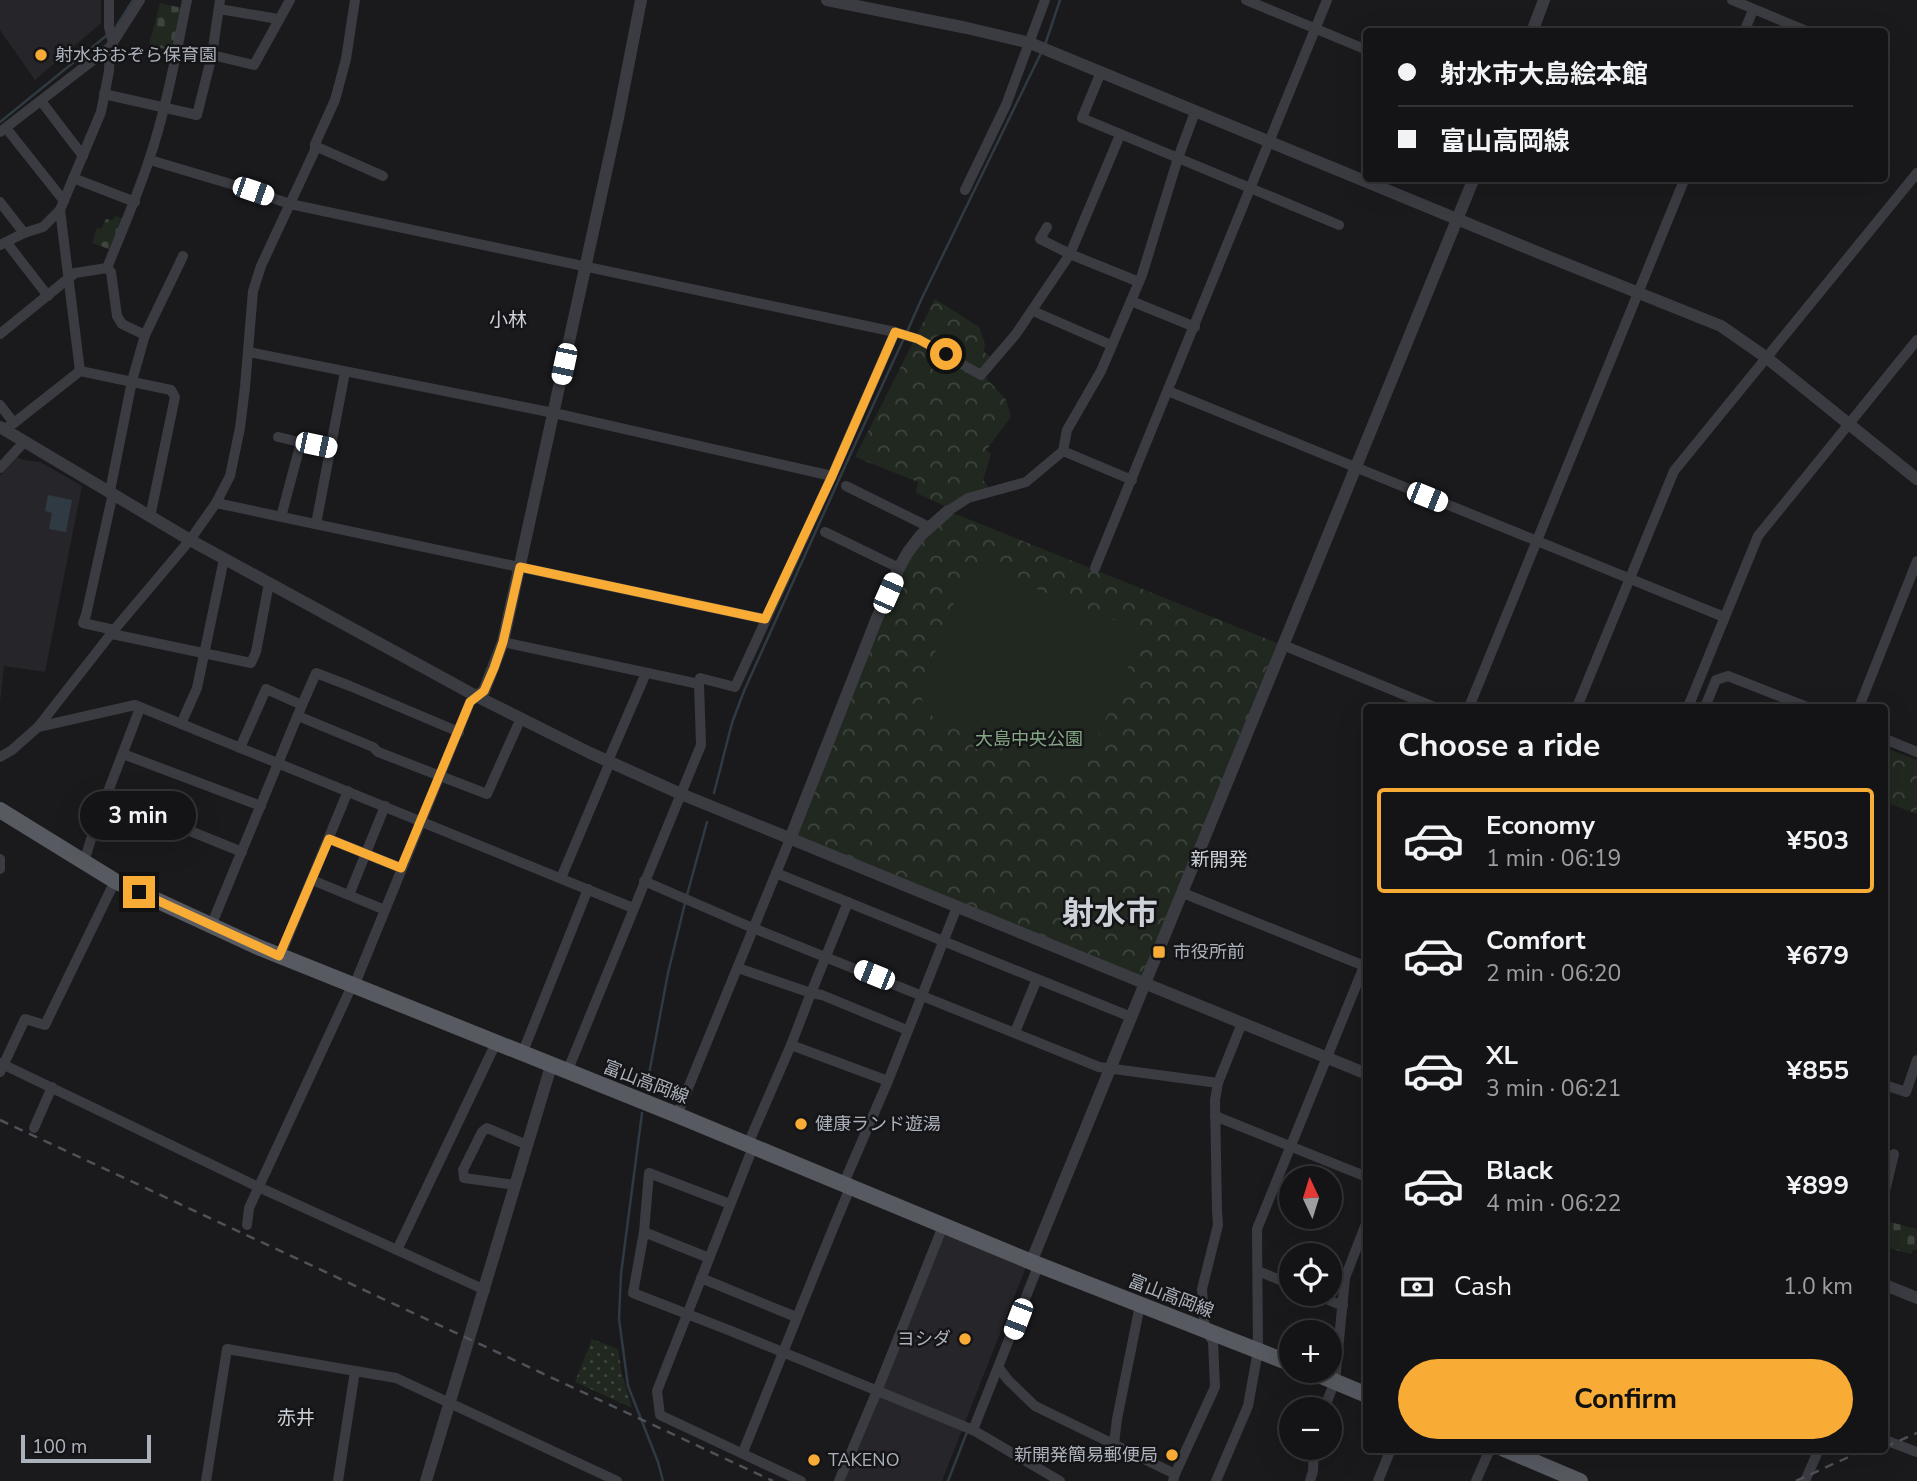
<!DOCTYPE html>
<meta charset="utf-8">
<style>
:root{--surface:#141416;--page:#212123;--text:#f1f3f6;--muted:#9d9ea1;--line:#333335;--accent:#f8ac36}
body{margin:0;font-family:"Nunito Sans","Noto Sans JP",sans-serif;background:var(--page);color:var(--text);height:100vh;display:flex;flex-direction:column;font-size:26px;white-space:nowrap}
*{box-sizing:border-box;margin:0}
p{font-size:23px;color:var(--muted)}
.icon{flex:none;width:38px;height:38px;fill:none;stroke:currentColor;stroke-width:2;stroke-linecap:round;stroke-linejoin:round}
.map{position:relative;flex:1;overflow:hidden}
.panel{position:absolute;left:1363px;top:704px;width:525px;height:749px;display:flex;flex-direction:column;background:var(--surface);border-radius:7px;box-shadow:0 7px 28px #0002,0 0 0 2px var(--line)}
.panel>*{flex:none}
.top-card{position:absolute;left:1363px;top:28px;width:525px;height:154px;border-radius:7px;box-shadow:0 7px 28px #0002,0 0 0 2px var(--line);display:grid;align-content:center;height:154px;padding:0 35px;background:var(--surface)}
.needle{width:46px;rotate:356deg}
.buttons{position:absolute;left:1279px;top:1166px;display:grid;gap:14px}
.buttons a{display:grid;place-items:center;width:63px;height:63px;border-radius:50%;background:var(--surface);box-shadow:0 7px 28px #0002,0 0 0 2px var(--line);font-size:35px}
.scale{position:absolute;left:21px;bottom:18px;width:130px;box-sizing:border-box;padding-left:7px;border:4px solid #acb2bc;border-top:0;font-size:19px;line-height:24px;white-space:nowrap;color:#acb2bc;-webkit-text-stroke:5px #151518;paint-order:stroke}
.end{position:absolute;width:32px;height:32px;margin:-16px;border:9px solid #f8ac36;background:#111;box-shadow:0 0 0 4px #111}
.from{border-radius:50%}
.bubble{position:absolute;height:49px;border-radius:24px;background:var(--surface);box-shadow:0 7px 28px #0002,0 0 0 2px var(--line);font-size:23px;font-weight:700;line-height:49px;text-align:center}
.car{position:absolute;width:21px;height:42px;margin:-21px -10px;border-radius:9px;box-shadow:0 0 5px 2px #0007;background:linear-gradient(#fff 24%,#345 0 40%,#fff 0 76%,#345 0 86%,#fff 0)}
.top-card b{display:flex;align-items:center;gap:24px;height:66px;font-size:26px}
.top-card b+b{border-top:2px solid var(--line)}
.top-card i{width:18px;height:18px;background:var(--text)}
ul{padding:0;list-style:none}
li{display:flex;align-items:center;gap:21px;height:105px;margin:0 14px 10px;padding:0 21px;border:4px solid transparent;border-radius:7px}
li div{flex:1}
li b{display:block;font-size:26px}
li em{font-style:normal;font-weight:700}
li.active{border-color:var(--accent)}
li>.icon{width:63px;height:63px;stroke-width:1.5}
h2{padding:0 35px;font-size:32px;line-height:84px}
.pay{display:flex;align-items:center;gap:18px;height:77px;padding:0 35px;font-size:26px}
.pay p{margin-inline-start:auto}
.primary-button{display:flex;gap:14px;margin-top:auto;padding:14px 35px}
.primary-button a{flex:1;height:80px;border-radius:42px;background:var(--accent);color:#111;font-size:28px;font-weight:700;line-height:80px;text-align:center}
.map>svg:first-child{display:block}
</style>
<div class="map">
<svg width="1917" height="1481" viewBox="0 0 1917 1481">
<defs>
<pattern id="grass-dots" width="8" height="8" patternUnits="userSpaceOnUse" patternTransform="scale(1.75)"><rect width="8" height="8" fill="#202820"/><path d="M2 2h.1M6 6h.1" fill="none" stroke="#3e453e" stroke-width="1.8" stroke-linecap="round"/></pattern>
<pattern id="cemetery-stones" width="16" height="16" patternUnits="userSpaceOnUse" patternTransform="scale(1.75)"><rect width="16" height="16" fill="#202820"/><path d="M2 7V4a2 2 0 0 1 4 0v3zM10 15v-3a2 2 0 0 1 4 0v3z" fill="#3e453e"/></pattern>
<pattern id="park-crowns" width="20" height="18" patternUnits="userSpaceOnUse" patternTransform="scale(1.75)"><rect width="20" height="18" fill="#202820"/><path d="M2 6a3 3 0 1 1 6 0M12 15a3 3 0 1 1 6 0" fill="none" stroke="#3e453e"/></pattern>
</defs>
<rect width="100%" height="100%" fill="#1a1a1d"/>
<g fill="#26262a">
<path d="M0,0H101V23L35,80L0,30Z"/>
<path d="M17,457L24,460L40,462L82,486L45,672L4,666L0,703V476Z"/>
<path d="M943,1233L1026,1267L942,1481H843Z"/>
</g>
<path fill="url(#grass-dots)" d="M592,1339L618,1349L622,1374L632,1408L575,1382Z"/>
<g fill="url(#cemetery-stones)">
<path d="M160,3L182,8L172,51L149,45Z"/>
<path d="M115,216L125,219L109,249L92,243L97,228L101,229L106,219L112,220Z"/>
<path d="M1890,1222L1917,1229V1250H1913L1911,1254L1885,1247Z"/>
</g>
<g fill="url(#park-crowns)">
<path d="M935,299L979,327L985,344L984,352L991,357L980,371L1006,400L1011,417L986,450L991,454L983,480L989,488L947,507L916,493L918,482L855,457Z"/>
<path d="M948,511L1282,645L1145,983L791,838L908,553Z"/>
<path d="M1885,748L1917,760V814L1885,802Z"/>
</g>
<path fill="#202820" d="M982,567L1134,628L1137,647L1082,773L1073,776L939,722L924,708L920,690L966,573Z"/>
<path fill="#2f3a42" d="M48,495L72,500L66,532L49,529L52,513L45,511Z"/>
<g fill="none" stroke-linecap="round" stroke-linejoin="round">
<g stroke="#2f3a42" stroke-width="2.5">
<path d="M114,30L133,0"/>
<path d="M1045,45L1060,0"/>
<path d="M0,122L106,36"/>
<path d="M907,332L921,300L1042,51"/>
<path d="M714,793L732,723L744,691L841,475L904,338"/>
<path d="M687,895L707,822"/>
<path d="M646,1090L668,973L685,903"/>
<path d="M642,1113L621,1274L619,1319L628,1386L658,1462L663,1481"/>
<path d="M948,1481L967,1432"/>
</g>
<g stroke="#3b3c42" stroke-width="10">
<path d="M109,0V27L113,43"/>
<path d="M1246,0L1367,50"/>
<path d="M1732,0L1809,32"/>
<path d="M219,9L278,19"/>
<path d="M1744,32L1753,10"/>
<path d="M110,47L140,0"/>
<path d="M212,55L254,65L290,0"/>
<path d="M1101,72L1082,118L1339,225"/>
<path d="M104,94L197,115L212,55L220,0"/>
<path d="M41,101L83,156"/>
<path d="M6,128L64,201"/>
<path d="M0,132L110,47L109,71L101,112L60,210"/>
<path d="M315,146L383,176"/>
<path d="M150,160L234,185L290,204L895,332L918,339L981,375L1016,334L1070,254L1120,135"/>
<path d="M73,178L135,202"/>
<path d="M965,190L1006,105L1045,0"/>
<path d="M0,202L24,233"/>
<path d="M1047,227L1040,239L1070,254L1139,282"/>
<path d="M7,243L48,296"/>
<path d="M0,245L24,233L43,227L60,210L80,371"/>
<path d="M107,268L111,272L117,316L122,324L145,335"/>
<path d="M1131,301L1195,327"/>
<path d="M1033,311L1111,345"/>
<path d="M0,334L75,273L107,268C121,233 136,199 148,163C166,111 176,54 187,0"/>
<path d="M249,352L554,413L832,476L735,687L700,678"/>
<path d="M1168,391L1724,617"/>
<path d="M0,405L14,423"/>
<path d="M4,429L14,423L80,371L171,390L175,397L150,517"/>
<path d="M278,437L330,449"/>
<path d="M1063,451L1132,480"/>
<path d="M0,468L25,441"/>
<path d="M832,476L895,332"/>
<path d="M846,486L929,527"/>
<path d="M110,491L132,381L145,335L183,256"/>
<path d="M113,493L86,615L83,623L114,630"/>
<path d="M216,503L765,619"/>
<path d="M948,511L968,498L1026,482L1063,451L1067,430L1101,371L1142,275L1178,158L1195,112"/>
<path d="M281,517L301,442"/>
<path d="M316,524L345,372"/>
<path d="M825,532L899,568"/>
<path d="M1095,568L1327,0"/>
<path d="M112,634L251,663L256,652L269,583"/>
<path d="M503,642L699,684L701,745L567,1072"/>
<path d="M1283,645L1434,707"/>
<path d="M1469,707L1685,178"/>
<path d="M1577,707L1674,471L1917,173"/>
<path d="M1688,707L1758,536L1917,340"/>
<path d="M1705,707L1716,680L1728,676L1807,707"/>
<path d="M1859,707L1917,561"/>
<path d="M298,716L373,747L378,752L487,794L521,718"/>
<path d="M181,724L197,688L224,559"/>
<path d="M38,727L135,705L633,908"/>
<path d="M1885,739L1917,752"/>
<path d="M240,748L266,689L302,705"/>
<path d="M123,754L261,806"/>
<path d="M0,757L12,750L38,727L114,630L190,540L216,503L230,476L240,428L245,387L253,291L261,266L315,150V144L335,100L346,59L355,0"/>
<path d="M608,761L646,673"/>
<path d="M106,797L242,852"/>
<path d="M329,839L401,868"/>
<path d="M0,859V869"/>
<path d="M84,862L96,823L140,708"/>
<path d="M776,873L1037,979L1015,1032"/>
<path d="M561,878L610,762"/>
<path d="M312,880L385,910"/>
<path d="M644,881L748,926L1099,1067L1218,1083"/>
<path d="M1183,893L1367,967"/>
<path d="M349,895L385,806"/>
<path d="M848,902L811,993L822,995L907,1030"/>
<path d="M211,926L302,705L316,673L350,686L459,732"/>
<path d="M280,956L348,791"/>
<path d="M738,968L811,993L791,1045L888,1081"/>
<path d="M1037,979L1131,1017"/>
<path d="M522,1054L588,889"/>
<path d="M0,1063L252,1184L485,1290"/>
<path d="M0,1072L25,1019L45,1025L115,881"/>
<path d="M1885,1085L1906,1092L1917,1060"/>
<path d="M677,1115L790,839"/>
<path d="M1215,1116L1367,1177"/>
<path d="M34,1128L52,1087"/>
<path d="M748,1144L791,1045"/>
<path d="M753,1147L657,1391L660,1415L801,1481"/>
<path d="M516,1185L464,1178L463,1170L482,1132L487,1128L527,1145"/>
<path d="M843,1185L888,1081L957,907"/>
<path d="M1885,1191L1894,1154"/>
<path d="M247,1225L249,1208L350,990L354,986L470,702L476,696"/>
<path d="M644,1232L649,1173L730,1204"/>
<path d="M397,1250L496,1043"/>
<path d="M709,1258L644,1232L633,1293L731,1331L973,1430L1060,1481"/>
<path d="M1258,1271L1292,1285"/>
<path d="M701,1278L796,1317"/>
<path d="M1312,1293L1343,1306"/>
<path d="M999,1368L1008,1380L1035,1406L1175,1474"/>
<path d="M1324,1409L1335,1381L1345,1278L1367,1221"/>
<path d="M973,1430L1037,1269L1034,1263"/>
<path d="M1885,1440L1917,1452"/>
<path d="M1114,1444L1117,1419L1140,1305"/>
<path d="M743,1452C779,1364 813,1275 850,1188"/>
<path d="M206,1481L227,1349L396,1378L617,1481"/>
<path d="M338,1481L355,1371"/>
<path d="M839,1481L877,1391L943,1226"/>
<path d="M1173,1481L1175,1474L1215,1387L1213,1341L1205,1330L1202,1289L1218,1225L1217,1211L1215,1100L1218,1083L1242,1023"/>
<path d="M1216,1481L1248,1406L1258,1351L1257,1229L1367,959"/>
<path d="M1310,1481L1313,1471L1314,1447"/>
<path d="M1378,1481L1391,1449"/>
<path d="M1476,1481L1490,1449"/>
<path d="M1805,1481L1819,1449"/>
</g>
<g stroke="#3b3c42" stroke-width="12">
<path d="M827,0L967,28L1030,43L1554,259L1721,326L1767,358L1917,479"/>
<path d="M1532,32L1544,0"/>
<path d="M0,427L190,540L476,696L590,753L681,794L1367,1074"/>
<path d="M476,696L484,691L503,642L618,118L641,0"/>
<path d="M790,839L877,618L899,568L908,552L921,535L948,511"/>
<path d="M1034,1263V1255L1474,178"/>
<path d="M1885,1285L1917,1298"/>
<path d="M426,1481L551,1066"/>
</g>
<g stroke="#575a61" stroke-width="16">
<path d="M0,810L115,881L258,947L677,1115L1034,1263L1292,1364"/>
<path d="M1307,1370L1367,1395"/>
<path d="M1504,1449L1580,1481"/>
</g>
<g stroke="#4e5157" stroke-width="2.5" stroke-dasharray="9 7" stroke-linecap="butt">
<path d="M0,1120L773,1481"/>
<path d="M1885,1447L1917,1433"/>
<path d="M1796,1481L1866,1449"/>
</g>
</g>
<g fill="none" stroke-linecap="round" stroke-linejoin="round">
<path stroke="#f8ac36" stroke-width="9" d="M139,892L279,956L329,839L401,868L470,702L484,691L494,668L503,642L520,567L765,619L832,476L895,332L918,339L946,354"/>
</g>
<g fill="#f8ac36" stroke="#151518" stroke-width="2.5">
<circle cx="41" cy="55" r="7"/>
<rect x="1152" y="945" width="14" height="14" rx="3.5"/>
<circle cx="801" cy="1124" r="7"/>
<circle cx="965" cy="1339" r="7"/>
<circle cx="1172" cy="1455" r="7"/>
<circle cx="814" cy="1460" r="7"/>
</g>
<g text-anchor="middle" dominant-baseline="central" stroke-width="5" stroke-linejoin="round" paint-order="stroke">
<g font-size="18" fill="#acb2bc" stroke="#151518" text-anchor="start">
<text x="55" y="55">射水おおぞら保育園</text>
<text x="1173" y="952">市役所前</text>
<text x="815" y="1124">健康ランド遊湯</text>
<text x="951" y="1339" text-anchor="end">ヨシダ</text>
<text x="1158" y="1455" text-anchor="end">新開発簡易郵便局</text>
<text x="828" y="1460">TAKENO</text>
</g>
<g font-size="18" fill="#83a883" stroke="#151518">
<text x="1029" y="739">大島中央公園</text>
</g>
<g font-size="18" fill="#acb2bc" stroke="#151518">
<text transform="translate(646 1082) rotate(21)">富山高岡線</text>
<text transform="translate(1171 1296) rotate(21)">富山高岡線</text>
</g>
<g font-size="19" fill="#cdd1d8" stroke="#151518">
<text x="508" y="320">小林</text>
<text x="1219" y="860">新開発</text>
<text x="296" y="1418">赤井</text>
</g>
<g font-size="32" font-weight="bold" fill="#cdd1d8" stroke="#151518">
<text x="1110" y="913">射水市</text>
</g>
</g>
</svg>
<div class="buttons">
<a><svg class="needle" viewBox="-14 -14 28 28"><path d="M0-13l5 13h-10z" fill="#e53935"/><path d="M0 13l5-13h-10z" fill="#9d9ea1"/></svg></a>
<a><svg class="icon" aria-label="locate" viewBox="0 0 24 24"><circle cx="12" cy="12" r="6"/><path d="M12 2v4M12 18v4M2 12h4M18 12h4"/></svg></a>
<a>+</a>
<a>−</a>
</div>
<div class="scale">100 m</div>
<i class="end from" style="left:946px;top:354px"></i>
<i class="end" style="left:139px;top:892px"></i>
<div class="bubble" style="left:80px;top:791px;width:116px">3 min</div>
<i class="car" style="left:253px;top:191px;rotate:109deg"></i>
<i class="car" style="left:564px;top:364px;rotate:192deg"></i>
<i class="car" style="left:316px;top:445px;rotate:102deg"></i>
<i class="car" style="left:1427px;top:497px;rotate:112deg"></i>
<i class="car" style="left:888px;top:593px;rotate:24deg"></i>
<i class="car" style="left:874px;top:975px;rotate:292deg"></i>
<i class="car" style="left:1018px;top:1319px;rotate:201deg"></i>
<div class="top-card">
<b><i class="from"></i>射水市大島絵本館</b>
<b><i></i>富山高岡線</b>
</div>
<section class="panel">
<h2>Choose a ride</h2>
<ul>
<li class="active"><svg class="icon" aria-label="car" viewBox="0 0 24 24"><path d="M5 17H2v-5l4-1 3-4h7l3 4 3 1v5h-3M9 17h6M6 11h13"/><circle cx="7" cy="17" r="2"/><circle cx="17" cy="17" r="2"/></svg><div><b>Economy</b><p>1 min · 06:19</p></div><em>¥503</em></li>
<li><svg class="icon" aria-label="car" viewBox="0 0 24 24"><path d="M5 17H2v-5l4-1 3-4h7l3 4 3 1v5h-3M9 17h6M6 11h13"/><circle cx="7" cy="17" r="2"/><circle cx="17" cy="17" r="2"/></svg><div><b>Comfort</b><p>2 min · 06:20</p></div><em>¥679</em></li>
<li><svg class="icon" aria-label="car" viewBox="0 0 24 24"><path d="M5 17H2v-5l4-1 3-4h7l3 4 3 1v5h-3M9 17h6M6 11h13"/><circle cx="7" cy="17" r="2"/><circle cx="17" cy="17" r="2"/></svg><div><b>XL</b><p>3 min · 06:21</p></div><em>¥855</em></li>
<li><svg class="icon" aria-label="car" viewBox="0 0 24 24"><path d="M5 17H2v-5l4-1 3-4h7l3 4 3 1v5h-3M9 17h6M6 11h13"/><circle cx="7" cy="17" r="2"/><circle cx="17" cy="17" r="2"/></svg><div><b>Black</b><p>4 min · 06:22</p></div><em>¥899</em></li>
</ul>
<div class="pay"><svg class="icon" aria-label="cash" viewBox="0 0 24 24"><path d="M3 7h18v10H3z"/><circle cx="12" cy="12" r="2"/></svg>Cash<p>1.0 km</p></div>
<div class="primary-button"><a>Confirm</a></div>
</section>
</div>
